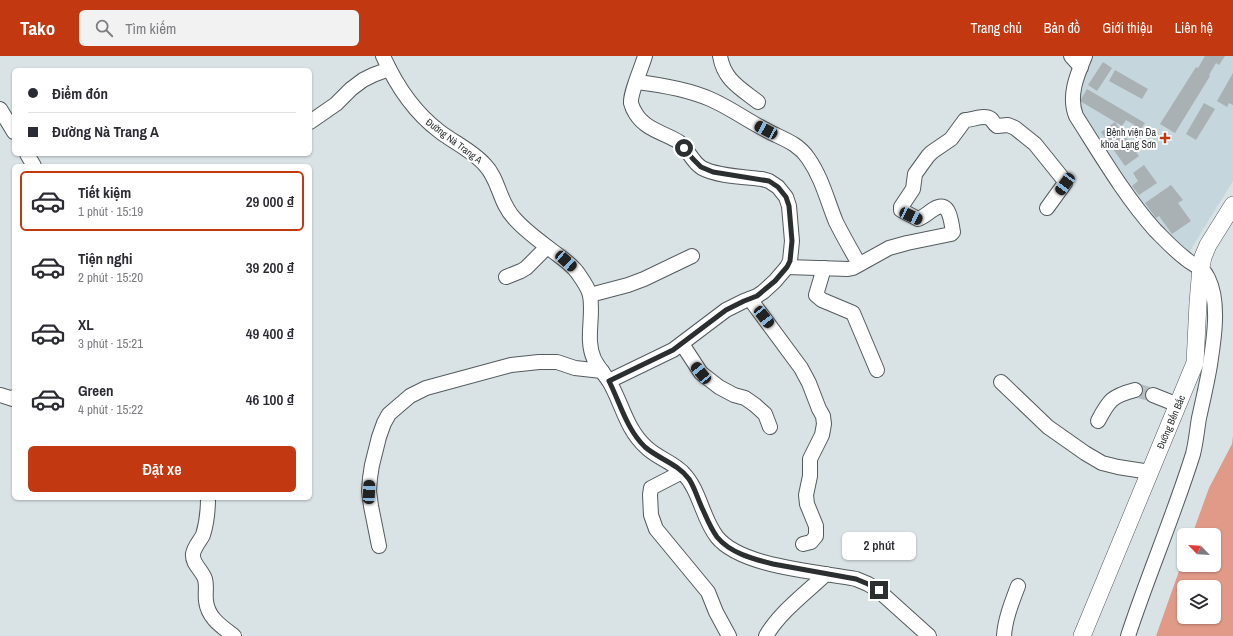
<!DOCTYPE html>
<html lang="vi">
<meta charset="utf-8">
<style>
:root{--surface:#fff;--page:#f2f2f3;--text:#2b2b33;--muted:#7c7c81;--line:#e1e1e2;--accent:#c23911}
body{margin:0;font-family:"Archivo Narrow",sans-serif;background:var(--page);color:var(--text);height:100vh;display:flex;flex-direction:column;font-size:15px;white-space:nowrap}
*{box-sizing:border-box;margin:0}
p{font-size:13px;color:var(--muted)}
.icon{flex:none;width:22px;height:22px;fill:none;stroke:currentColor;stroke-width:2;stroke-linecap:round;stroke-linejoin:round}
.map{position:relative;flex:1;overflow:hidden}
.details{position:absolute;left:12px;top:108px;width:300px;height:336px;display:flex;flex-direction:column;background:var(--surface);border-radius:6px;box-shadow:0 1px 3px #0004}
.details>*{flex:none}
.guide{position:absolute;left:12px;top:12px;width:300px;height:88px;border-radius:6px;box-shadow:0 1px 3px #0004;display:grid;align-content:center;height:88px;padding:0 16px;background:var(--surface)}
.needle{width:26px;rotate:294deg}
.controls{position:absolute;left:1177px;top:472px;display:grid;gap:8px}
.controls a{display:grid;place-items:center;width:44px;height:44px;border-radius:6px;background:var(--surface);box-shadow:0 1px 3px #0004;font-size:20px}
.end{position:absolute;width:18px;height:18px;margin:-9px;border:5px solid #2c2f30;background:#fff;box-shadow:0 0 0 2px #fff}
.from{border-radius:50%}
.bubble{position:absolute;height:28px;border-radius:6px;background:var(--surface);box-shadow:0 1px 3px #0004;font-size:13px;font-weight:600;line-height:28px;text-align:center}
.car{position:absolute;width:12px;height:24px;margin:-12px -6px;border-radius:5px;box-shadow:0 0 3px 1px #0007;background:linear-gradient(#222 24%,#8ab4d8 0 40%,#222 0 76%,#8ab4d8 0 86%,#222 0)}
.guide b{display:flex;align-items:center;gap:14px;height:38px;font-size:15px}
.guide b+b{border-top:1px solid var(--line)}
.guide i{width:10px;height:10px;background:var(--text)}
ul{padding:7px 0 0;list-style:none}
li{display:flex;align-items:center;gap:12px;height:60px;margin:0 8px 6px;padding:0 8px;border:2px solid transparent;border-radius:6px}
li div{flex:1}
li b{display:block;font-size:15px}
li em{font-style:normal;font-weight:600}
li.selected{border-color:var(--accent)}
li>.icon{width:36px;height:36px;stroke-width:1.5}
.button{display:flex;gap:8px;margin-top:auto;padding:8px 16px}
.button a{flex:1;height:46px;border-radius:6px;background:var(--accent);color:#fff;font-size:16px;font-weight:600;line-height:46px;text-align:center}
header{display:flex;align-items:center;gap:24px;box-sizing:border-box;height:56px;padding:0 20px;background:var(--accent);color:#fff}
header strong{font-size:19px}
nav{display:flex;gap:22px;margin-inline-start:auto;font-size:14px}
.search{width:280px;height:36px;background:var(--page);display:flex;align-items:center;gap:10px;box-sizing:border-box;padding:0 14px;border-radius:6px;color:var(--muted);font-size:15px}
.map>svg:first-child{display:block}
</style>
<header>
<strong>Tako</strong>
<div class="search"><svg class="icon" aria-label="search" viewBox="0 0 24 24"><circle cx="10" cy="10" r="6"/><path d="M15 15l6 6"/></svg>Tìm kiếm</div>
<nav><a>Trang chủ</a><a>Bản đồ</a><a>Giới thiệu</a><a>Liên hệ</a></nav>
</header>
<div class="map">
<svg width="1233" height="580" viewBox="0 0 1233 580">
<rect width="100%" height="100%" fill="#d9e2e5"/>
<path fill="#c5d6dc" d="M1091,0H1233V125L1188,198L1161,175L1132,137L1076,47Z"/>
<path fill="#e19a88" fill-rule="evenodd" d="M1233,380V580H1156L1184,501V509H1214V479H1192L1209,432L1232,388ZM1184,531H1214V561H1184Z"/>
<g fill="#a9b1b4">
<path d="M1205,0H1225L1219,9L1216,7L1209,19L1210,20L1175,77L1160,68L1196,11L1198,12Z"/>
<path d="M1103,6L1112,12L1097,35L1088,29Z"/>
<path d="M1115,14L1148,33L1142,43L1109,25Z"/>
<path d="M1233,17V49L1229,47L1227,51L1217,45Z"/>
<path d="M1087,33L1145,67L1141,73L1126,64L1122,70L1080,45Z"/>
<path d="M1204,47L1215,53L1196,84L1186,78Z"/>
<path d="M1115,66L1139,100L1125,110L1101,76Z"/>
<path d="M1144,109L1157,127L1139,139L1132,130L1138,125L1133,117Z"/>
<path d="M1171,129L1183,144L1178,147L1191,165L1172,178L1159,160L1156,162L1145,147Z"/>
</g>
<g fill="none" stroke-linecap="round" stroke-linejoin="round">
<path stroke="#b6bec1" stroke-width="14" stroke-dasharray="14 7" stroke-linecap="butt" d="M1135,334L1153,339"/>
<defs>
<g id="minor">
<path d="M383,0C396,29 414,56 439,75C453,86 473,95 485,109C499,123 499,146 514,162C525,175 541,186 554,196C562,202 571,208 577,216C582,223 588,231 590,239C594,261 585,283 594,303C598,311 604,318 609,325C622,347 626,373 646,391C657,402 673,406 683,417C700,434 702,462 717,481C741,511 819,516 856,523L868,528L879,535L929,580"/>
<path d="M720,0C724,24 740,32 758,46"/>
<path d="M1071,0L1081,11"/>
<path d="M1085,0C1077,19 1068,40 1076,60C1101,99 1124,139 1155,174C1165,184 1174,194 1186,203C1194,210 1203,211 1208,222C1220,246 1214,283 1210,309C1207,327 1203,344 1199,362C1197,374 1196,386 1193,398C1174,459 1148,519 1128,580"/>
<path d="M637,26C662,29 687,33 710,43C729,51 748,65 766,74C782,83 797,86 808,102C822,122 827,144 836,166C843,180 851,194 859,208"/>
<path d="M0,53L14,76"/>
<path d="M310,66L336,48L351,33L363,24L373,19L389,13"/>
<path d="M27,98L34,110"/>
<path d="M787,211L848,213L853,212L889,192L907,187L951,178L953,176C951,166 950,143 934,153C929,156 924,161 918,163L901,154V151L913,133L915,118L928,100L932,96L951,83L965,64C973,64 984,58 991,63C993,65 994,68 997,70L1008,69L1015,72L1035,88L1064,124L1065,127L1047,152"/>
<path d="M824,212L816,239L822,244L853,257L877,314"/>
<path d="M506,221L521,215L526,212L547,191"/>
<path d="M590,239L628,229L644,223L692,200"/>
<path d="M750,243L801,312L809,327L819,353L823,360L824,368L822,379L810,403V420L806,439L807,448L816,470V480L811,486L803,488"/>
<path d="M682,288L701,317L719,331L734,339L745,342L755,349L765,358L770,371"/>
<path d="M609,325L673,294L726,254L744,245L757,240L763,236L775,225L787,211L790,205L792,185L789,150L786,141L778,131L769,125L762,123C745,121 716,120 702,112C692,106 688,93 679,86C665,77 646,74 636,58C634,55 632,51 631,47C630,37 642,11 645,0"/>
<path d="M1001,326L1048,371L1085,397L1102,407L1118,411L1150,416"/>
<path d="M0,339L13,343L14,341"/>
<path d="M1153,339L1178,349"/>
<path d="M1098,365C1109,344 1112,340 1135,334"/>
<path d="M682,416L651,432L650,439L651,459L656,473L708,536L716,556L729,580"/>
<path d="M208,442C208,455 207,466 203,479C200,485 194,491 193,498C192,508 202,514 205,523C207,530 205,537 206,545C208,562 221,570 234,580"/>
<path d="M379,490L371,450L369,435L370,422L372,409L379,381L384,367L389,358L410,340L426,332L511,309L539,306H557L575,312L602,315"/>
<path d="M766,580C780,556 806,537 826,518"/>
<path d="M1004,580C1005,563 1012,546 1018,530"/>
</g>
<path id="major" d="M1082,580L1195,307L1198,247L1201,211L1203,201L1208,189L1233,149"/>
</defs>
<use href="#minor" stroke="#545b5e" stroke-width="16"/>
<use href="#major" stroke="#545b5e" stroke-width="18"/>
<use href="#minor" stroke="#fff" stroke-width="14"/>
<use href="#major" stroke="#fff" stroke-width="17"/>
</g>
<g fill="none" stroke-linecap="round" stroke-linejoin="round">
<path stroke="#2c2f30" stroke-width="5" d="M684,92L693,103L701,111L713,116L769,125L778,131L786,141L789,150L792,185L790,205L787,211L775,225L757,240L744,245L726,254L673,294L609,325C620,347 627,374 645,391C659,403 678,408 689,423C695,432 698,444 703,454C707,463 711,473 717,481C730,497 753,503 773,508L856,523L868,528L879,534"/>
</g>
<path fill="#c23911" stroke="#fff" stroke-width="1.5" d="M1163 76h4v4h4v4h-4v4h-4v-4h-4v-4h4z"/>
<g text-anchor="middle" dominant-baseline="central" stroke-width="4" stroke-linejoin="round" paint-order="stroke">
<g font-size="10" fill="#2c2f30" stroke="#fff" text-anchor="end">
<text x="1156" y="76">Bệnh viện Đa<tspan x="1156" dy="12">khoa Lạng Sơn</tspan></text>
</g>
<g font-size="10" fill="#2c2f30" stroke="#fff">
<text transform="translate(454 85) rotate(37)">Đường Nà Trang A</text>
<text transform="translate(1171 366) rotate(-67)">Đường Bến Bắc</text>
</g>
</g>
</svg>
<div class="controls">
<a><svg class="needle" viewBox="-14 -14 28 28"><path d="M0-13l5 13h-10z" fill="#e53935"/><path d="M0 13l5-13h-10z" fill="#7c7c81"/></svg></a>
<a><svg class="icon" aria-label="layers" viewBox="0 0 24 24"><path d="M12 4l9 5-9 5-9-5zM3 14l9 5 9-5"/></svg></a>
</div>
<i class="end from" style="left:684px;top:92px"></i>
<i class="end" style="left:879px;top:534px"></i>
<div class="bubble" style="left:842px;top:476px;width:74px">2 phút</div>
<i class="car" style="left:766px;top:74px;rotate:298deg"></i>
<i class="car" style="left:1065px;top:128px;rotate:216deg"></i>
<i class="car" style="left:911px;top:160px;rotate:115deg"></i>
<i class="car" style="left:566px;top:205px;rotate:132deg"></i>
<i class="car" style="left:764px;top:261px;rotate:142deg"></i>
<i class="car" style="left:701px;top:317px;rotate:321deg"></i>
<i class="car" style="left:369px;top:436px;rotate:2deg"></i>
<div class="guide">
<b><i class="from"></i>Điểm đón</b>
<b><i></i>Đường Nà Trang A</b>
</div>
<section class="details">
<ul>
<li class="selected"><svg class="icon" aria-label="car" viewBox="0 0 24 24"><path d="M5 17H2v-5l4-1 3-4h7l3 4 3 1v5h-3M9 17h6M6 11h13"/><circle cx="7" cy="17" r="2"/><circle cx="17" cy="17" r="2"/></svg><div><b>Tiết kiệm</b><p>1 phút · 15:19</p></div><em>29 000 ₫</em></li>
<li><svg class="icon" aria-label="car" viewBox="0 0 24 24"><path d="M5 17H2v-5l4-1 3-4h7l3 4 3 1v5h-3M9 17h6M6 11h13"/><circle cx="7" cy="17" r="2"/><circle cx="17" cy="17" r="2"/></svg><div><b>Tiện nghi</b><p>2 phút · 15:20</p></div><em>39 200 ₫</em></li>
<li><svg class="icon" aria-label="car" viewBox="0 0 24 24"><path d="M5 17H2v-5l4-1 3-4h7l3 4 3 1v5h-3M9 17h6M6 11h13"/><circle cx="7" cy="17" r="2"/><circle cx="17" cy="17" r="2"/></svg><div><b>XL</b><p>3 phút · 15:21</p></div><em>49 400 ₫</em></li>
<li><svg class="icon" aria-label="car" viewBox="0 0 24 24"><path d="M5 17H2v-5l4-1 3-4h7l3 4 3 1v5h-3M9 17h6M6 11h13"/><circle cx="7" cy="17" r="2"/><circle cx="17" cy="17" r="2"/></svg><div><b>Green</b><p>4 phút · 15:22</p></div><em>46 100 ₫</em></li>
</ul>
<div class="button"><a>Đặt xe</a></div>
</section>
</div>
